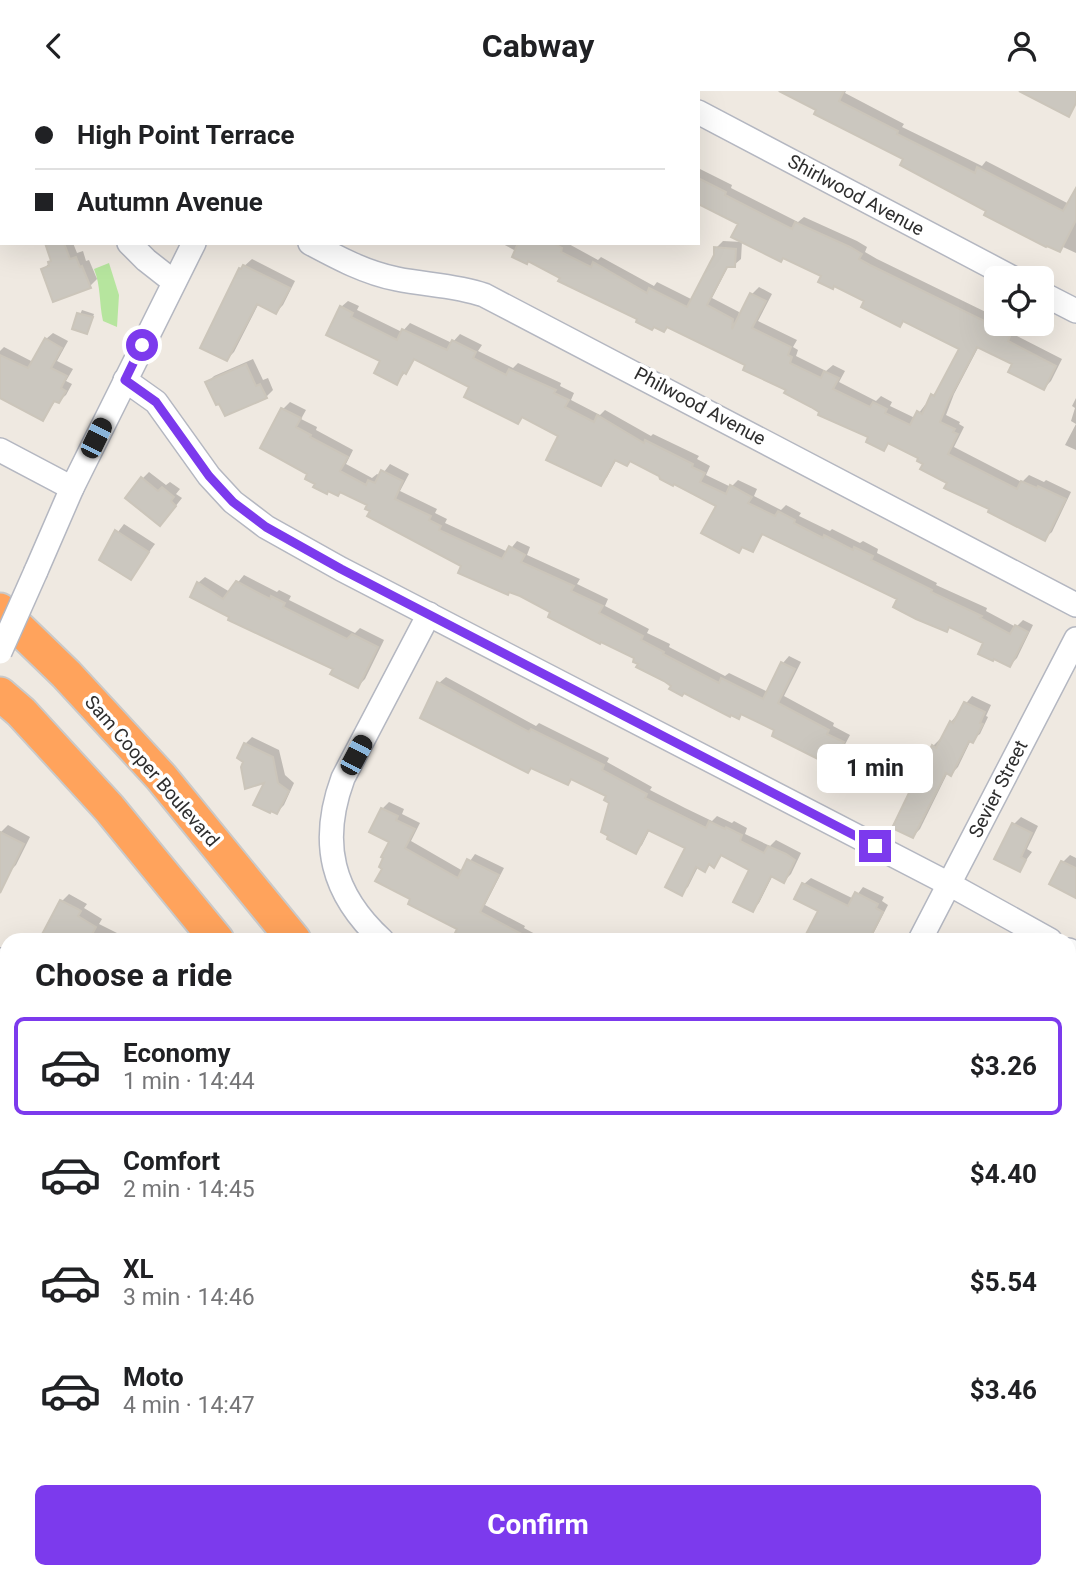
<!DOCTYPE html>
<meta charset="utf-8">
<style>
:root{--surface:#fff;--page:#f2f2f2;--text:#202124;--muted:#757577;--line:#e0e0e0;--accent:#7c3aed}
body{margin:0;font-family:Roboto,sans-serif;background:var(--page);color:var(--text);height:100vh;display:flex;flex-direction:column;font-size:26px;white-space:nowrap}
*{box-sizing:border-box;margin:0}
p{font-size:23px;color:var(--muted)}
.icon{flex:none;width:38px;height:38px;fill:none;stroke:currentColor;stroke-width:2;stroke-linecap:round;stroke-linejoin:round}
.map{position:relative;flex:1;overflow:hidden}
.sheet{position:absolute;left:0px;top:842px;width:1076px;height:646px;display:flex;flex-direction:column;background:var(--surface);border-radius:21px 21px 0 0;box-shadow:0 7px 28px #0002}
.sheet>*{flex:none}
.top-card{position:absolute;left:0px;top:0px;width:700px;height:154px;box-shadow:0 7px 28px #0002;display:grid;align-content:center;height:154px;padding:0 35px;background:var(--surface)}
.controls{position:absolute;left:984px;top:175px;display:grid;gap:14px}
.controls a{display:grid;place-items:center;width:70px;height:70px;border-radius:10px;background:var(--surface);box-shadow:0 7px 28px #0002;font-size:35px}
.end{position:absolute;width:32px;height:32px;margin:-16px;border:9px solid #7c3aed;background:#fff;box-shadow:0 0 0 4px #fff}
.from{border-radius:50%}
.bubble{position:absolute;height:49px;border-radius:10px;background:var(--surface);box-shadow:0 7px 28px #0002;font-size:23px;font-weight:700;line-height:49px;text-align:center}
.car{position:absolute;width:21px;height:42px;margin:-21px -10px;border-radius:9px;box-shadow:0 0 5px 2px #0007;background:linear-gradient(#222 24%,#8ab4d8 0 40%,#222 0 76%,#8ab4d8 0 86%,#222 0)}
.top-card b{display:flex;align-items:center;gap:24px;height:66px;font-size:26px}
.top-card b+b{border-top:2px solid var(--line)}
.top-card i{width:18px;height:18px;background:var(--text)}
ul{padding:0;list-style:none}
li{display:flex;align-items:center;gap:21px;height:98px;margin:0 14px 10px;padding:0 21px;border:4px solid transparent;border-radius:10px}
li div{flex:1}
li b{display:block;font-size:26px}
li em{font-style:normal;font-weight:700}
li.on{border-color:var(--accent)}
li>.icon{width:63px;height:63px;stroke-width:1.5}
h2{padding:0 35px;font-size:32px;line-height:84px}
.action{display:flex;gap:14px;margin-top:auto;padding:14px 35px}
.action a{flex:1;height:80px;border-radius:10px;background:var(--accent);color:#fff;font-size:28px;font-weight:700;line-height:80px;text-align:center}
header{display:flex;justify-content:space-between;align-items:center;height:91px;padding:0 35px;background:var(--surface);font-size:32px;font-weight:700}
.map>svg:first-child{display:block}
</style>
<header><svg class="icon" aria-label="back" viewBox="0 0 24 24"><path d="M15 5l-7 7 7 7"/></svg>Cabway<svg class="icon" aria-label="person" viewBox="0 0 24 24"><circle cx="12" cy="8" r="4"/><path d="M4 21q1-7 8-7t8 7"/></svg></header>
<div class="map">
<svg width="1076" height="1487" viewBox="0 0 1076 1487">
<rect width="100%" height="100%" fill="#efe9e1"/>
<path fill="#b6e59e" d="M109,172L119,204L117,236L103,230C99,212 101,195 94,178Z"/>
<g fill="#0003">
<path d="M90,0H127L88,2Z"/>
<path d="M196,0H214L212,2Z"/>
<path d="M339,0H412L338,2Z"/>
<path d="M504,0H543L546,2H504Z"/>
<path d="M778,0H846L845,2L904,33L902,36L982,75L986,70L1069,113L1076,100V162L1063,156L1059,159L989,119L905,67L818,18Z"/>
<path d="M0,71L2,72V110L0,108Z"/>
<path d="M698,77L732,94L731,97L798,131L804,126L857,150L867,156L865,161L877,168L996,226V233H1009L1017,236L1013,243L1062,268L1051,290L1044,297L1014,273L979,255L954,303L946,324L960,331L959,333L964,336L954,356L1022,391L1029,384L1044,391L1046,389L1071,401L1052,441L1045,447L949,391L920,366L890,351L883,358L870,345L821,321L748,273L668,234L640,227L501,152H567L598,169L601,166L654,195L657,191L693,209L716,164V157L723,150L742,151L741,168L734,174H729L712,207L739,221L738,230L752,203L759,196L772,203L758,230L797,249L793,256L798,259L796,265L826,280L833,274L845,280L839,291L876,310L881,305L892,311L890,315L915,327L925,314L927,316L933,304L941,296L961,258L904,229L900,234L867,209L784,165L740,132L698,110Z"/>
<path d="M46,152H73L77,162L83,160L86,170L89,169L97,188L90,195L43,178L53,169Z"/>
<path d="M252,168L295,190L283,214L276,221L259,212L234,261L227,268L241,178Z"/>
<path d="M348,210L359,215L357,219L402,241L410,232L452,252L460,243L482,254L478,260L513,277L518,272L561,292L560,295L574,302L571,309L600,324L605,319L651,345L653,343L699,365L697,368L710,375L706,384L731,396L738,389L757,398L754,405L781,419L786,414L801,422L799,425L830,440L832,438L860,452L863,450L878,458L877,462L937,492L936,494L987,517L986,520L1016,536L1023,529L1033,534L1017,567L1010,574L985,551L951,534L946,539L899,507L764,442L752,459L744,455L739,460L718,414L631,369L617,368L607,386L601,393L561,344L524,325L518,331L471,295L416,267L397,292L341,216Z"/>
<path d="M82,219L94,223L87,241L74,237Z"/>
<path d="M53,242L68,250L57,270L73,278L66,290L72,293L66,304L59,310L56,309L43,328L0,302V260L4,256L33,271L46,248Z"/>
<path d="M253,268L263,289L268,287L273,299L266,306L207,292L214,285Z"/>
<path d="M1076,307V359L1065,354L1076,333L1071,330L1075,317L1072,315Z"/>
<path d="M290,311L306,319L301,328L317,336L316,339L353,359L346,373L372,387L377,383L381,385L390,373L409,383L400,400L437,418L435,422L447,428L445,432L508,461L517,450L530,456L527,464L580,488L577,493L608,508L605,515L649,538L647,542L670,553L669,556L725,585L729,582L768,601L783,572L789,565L801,571L784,605L834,632L833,635L850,644L840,663L834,670L742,622L673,594L637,567L553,520L463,474L372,419L369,413L341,399L317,392L310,382L283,318Z"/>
<path d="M149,381L166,394L170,391L180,398L176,403L182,407L167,426L142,388Z"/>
<path d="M124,433L155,453L130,487L105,458Z"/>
<path d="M244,484L277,501L279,499L291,505L289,509L355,542L360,537L384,549L365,588L358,595L335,577L232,525L198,492L205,486L230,501Z"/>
<path d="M446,586L536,635L539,632L609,667L607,671L652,696L650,699L685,717L712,730L717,725L732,732L734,730L747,737L745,743L770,755L776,749L801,762L791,783L784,790L773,784L759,812L752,819L751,778L723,763L714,774L711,773L704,779L698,776L688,796L681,802L687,756L650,738L642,754L635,761L608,705L572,687L567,692L533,675L528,680L439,592Z"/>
<path d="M972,605L991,614L986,625L988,626L980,643L971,649L958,676L951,683L948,681L920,738L913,745L933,655L940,648L942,649L951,631Z"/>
<path d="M252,646L279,659L285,684L294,692L284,714L277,721L268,690L245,653Z"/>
<path d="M389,711L404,718L402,723L420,732L411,750L463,780L475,763L504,777L485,814L525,835L524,837L537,844L536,848L538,849H473L460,837L413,807L384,777L391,750L382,718Z"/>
<path d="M1021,726L1038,735L1027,758L1032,761L1019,779L1014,733Z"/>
<path d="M8,734L30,746L16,774L9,781L0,777V742Z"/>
<path d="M1070,764L1076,767V805L1052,793L1063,771Z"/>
<path d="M811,787L854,808L863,796L884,806L882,810L888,814L870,849H814L821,819L804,793Z"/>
<path d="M69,803L87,813L84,817L102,828L99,833L117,842L115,846L120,849H41L62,810Z"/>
<path d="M0,876L7,879V931L0,927Z"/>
<path d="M1076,935V974L1072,977L1069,976V948Z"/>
<path d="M0,1122L7,1126V1167L2,1172L0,1171Z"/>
<path d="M1076,1148V1200L1069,1197V1151L1074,1153Z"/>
<path d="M0,1293L7,1296V1335L0,1332Z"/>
<path d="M0,1473L6,1476L1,1487H0Z"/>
<path d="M367,1480H454L467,1487H380Z"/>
<path d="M473,1480H536L532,1487H470Z"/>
<path d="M626,1480H723L735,1487H632L625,1483Z"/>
</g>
<g fill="#cbc7bf" stroke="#cbc5ba" stroke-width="2">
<path d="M779,0H844L839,10L898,40L897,43L975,82L977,76L1063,120L1076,97V129L1060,161L1047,155L1046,156L984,124L986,120L900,74L903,68L814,23L816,19Z"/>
<path d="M1019,0H1076V12L1069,26Z"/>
<path d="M698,87L726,101L725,104L792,138L795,131L850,156L862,163L859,168L870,174L1011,243L1008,250L1056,275L1044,299L1008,281L1012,273L977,256L948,311L940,331L955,338L953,341L958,343L948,363L1017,398L1021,390L1037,397L1038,395L1066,408L1045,450L988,421L989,418L944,397L947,392L920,378L923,373L917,370L918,367L888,352L884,360L866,351L868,346L818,324L819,321L811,316L784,302L786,299L743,279L745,274L667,236L664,241L654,236L652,239L636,231L637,228L558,190L560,187L528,170L527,173L512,166L518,152H553L562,157L561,161L591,176L593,171L647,202L649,197L687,216L714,164V156L736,158L735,176H727L707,214L733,228L732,238L750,202L766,210L752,237L791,256L788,264L792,266L790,272L821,287L824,280L839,287L833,298L870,316L873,311L887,318L885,322L910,334L917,320L922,323L931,303L934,305L959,258L903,230L900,236L861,216L864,210L834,195L833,198L818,191L821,185L783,167L781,171L731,146L738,133L698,113Z"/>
<path d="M45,152H64L70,168L76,166L80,176L82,175L91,197L53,211L41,178L49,175L48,171L51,170Z"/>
<path d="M243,174L290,197L276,223L257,213L227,270L200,257L239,177L241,178Z"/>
<path d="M340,215L353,222L351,226L397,249L402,238L447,259L452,249L476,261L473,267L506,284L509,278L556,299L554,302L569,309L565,316L594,331L597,324L644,352L645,349L693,373L692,376L705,382L700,391L726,403L730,394L752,406L748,412L775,425L778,420L795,429L794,432L823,447L824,444L853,459L854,456L873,465L871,469L932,499L931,501L982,525L980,527L1010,543L1015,534L1028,541L1010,576L994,568L993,570L978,563L983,552L949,536L947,541L916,528L893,516L897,508L762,443L753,461L742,456L739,462L701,442L716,415L674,393L673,395L660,388L659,385L630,370L627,375L615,369L601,395L546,369L558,345L522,326L518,333L464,306L469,296L414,268L406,283L403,281L397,294L374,282L380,270L326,244Z"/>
<path d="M77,222L93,226L87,243L72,238Z"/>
<path d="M45,247L62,257L51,277L67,285L61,297L66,300L59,312L54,310L43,330L0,307V264L28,277Z"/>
<path d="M246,273L256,295L260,293L267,307L225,325L219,313L216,314L205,291Z"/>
<path d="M281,317L301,327L296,336L311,344L310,346L348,366L340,380L366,394L368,389L375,392L381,379L403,390L395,408L431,425L429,429L441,435L439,439L502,468L509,455L525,464L521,471L574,495L571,500L603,515L599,522L643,545L641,549L664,561L663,563L719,592L721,587L763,608L781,571L795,578L778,612L829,639L827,643L844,651L834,672L823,667L822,670L772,645L774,639L741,623L739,628L731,624L730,626L684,602L682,605L669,598L671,595L664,590L636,576L638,573L633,571L634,567L601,551L600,553L548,526L550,521L520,505L509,501L508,504L458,482L461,475L367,425L370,420L365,418L367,414L340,401L338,405L328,400L327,403L313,396L315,393L305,388L307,383L260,357Z"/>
<path d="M141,386L158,400L162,396L174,406L171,410L176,415L160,435L125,407Z"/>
<path d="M115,439L149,461L131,489L99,469Z"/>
<path d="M236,490L270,508L271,505L285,512L283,516L347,548L352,543L378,556L358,597L330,583L333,578L228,529L229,526L190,506L197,491L223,508Z"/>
<path d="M437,591L529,641L531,638L604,674L602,679L647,703L645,707L678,723L706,737L709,730L725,738L726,736L742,744L740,750L764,762L768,755L786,763L795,769L784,792L771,785L753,821L733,811L749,779L721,764L714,777L709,773L705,781L696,776L682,805L665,796L685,757L648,739L636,763L607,748L608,745L601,741L609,712L604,709L606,705L571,688L568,694L531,677L528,682L420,627Z"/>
<path d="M964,611L985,621L980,632L983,633L973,652L969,650L951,685L946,682L913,747L892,737L932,654L936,657L950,630L953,632Z"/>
<path d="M244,652L273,666L278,692L289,700L277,723L271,720L270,722L253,714L264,692L245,698L241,676L243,671L237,667Z"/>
<path d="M381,717L398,725L396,729L415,738L405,757L458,787L467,768L499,784L480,821L533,849H469L455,842L457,838L408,813L410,808L375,790L382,778L379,776L383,767L381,766L389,751L369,741Z"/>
<path d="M1012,732L1032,742L1021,766L1026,769L1020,781L994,768Z"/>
<path d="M0,741L24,753L0,802Z"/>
<path d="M1061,770L1076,777V807L1049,793Z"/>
<path d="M802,792L848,815L855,801L878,813L876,817L883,821L869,849H803L818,820L794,808Z"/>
<path d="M60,809L78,818L81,820L78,825L96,836L89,849H39Z"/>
</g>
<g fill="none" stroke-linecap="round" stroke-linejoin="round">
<defs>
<g id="minor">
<path d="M657,0L661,2"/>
<path d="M270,2L271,0"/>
<path d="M0,4L2,6"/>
<path d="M698,21L1013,187"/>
<path d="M129,152L146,169L174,191"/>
<path d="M310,152C338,167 366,182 397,188C426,194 455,194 484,204L1076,514"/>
<path d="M1041,202L1076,220"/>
<path d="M125,289L156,311L209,385L233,411L266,436L341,478L949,793L1050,849"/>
<path d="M0,359L72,397"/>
<path d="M36,480L72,397L194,152"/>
<path d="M382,849C332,803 319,752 343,687L429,523"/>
<path d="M920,849L1076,548"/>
<path d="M1069,859L1076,863"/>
<path d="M0,869L7,872"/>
<path d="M1069,1245L1076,1248"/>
<path d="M816,1480L830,1487"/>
<path d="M585,1487L589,1480"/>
</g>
<g id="major">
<path d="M0,1407L7,1411"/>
<path d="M138,1480L150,1487"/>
</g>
<g id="highway">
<path d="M0,519L66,583L161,686L294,849"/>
<path d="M0,603L21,621L109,717L217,849"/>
<path d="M1069,1366H1076"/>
<path d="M1069,1453L1076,1456"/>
<path d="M897,1480L907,1487"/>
<path d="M987,1480L1000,1487"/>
</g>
</defs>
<use href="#minor" stroke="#b4b7c1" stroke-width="26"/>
<use href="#major" stroke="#c9c9c9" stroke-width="33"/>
<use href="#highway" stroke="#c9c9c9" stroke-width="37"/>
<use href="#minor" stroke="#fff" stroke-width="23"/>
<use href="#major" stroke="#f2d163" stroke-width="30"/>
<use href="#highway" stroke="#ffa35c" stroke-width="33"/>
<defs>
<path id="minor-bridge" d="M0,561L36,480"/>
</defs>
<use href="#minor-bridge" stroke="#b4b7c1" stroke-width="26" stroke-linecap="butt"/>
<use href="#minor-bridge" stroke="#fff" stroke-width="23"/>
</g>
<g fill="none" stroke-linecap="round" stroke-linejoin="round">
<path stroke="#7c3aed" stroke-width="9" d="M142,254L125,289L156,311L209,385L233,411L266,436L341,478L875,755"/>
</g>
<g text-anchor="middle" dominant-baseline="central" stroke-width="7" stroke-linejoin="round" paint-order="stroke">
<g font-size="19" fill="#2e2e2e" stroke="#fff">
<text transform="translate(856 104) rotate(28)">Shirlwood Avenue</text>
<text transform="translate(700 315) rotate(28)">Philwood Avenue</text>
<text transform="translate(152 680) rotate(49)">Sam Cooper Boulevard</text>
<text transform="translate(998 698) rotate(-63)">Sevier Street</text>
</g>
</g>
</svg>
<div class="controls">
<a><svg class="icon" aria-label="locate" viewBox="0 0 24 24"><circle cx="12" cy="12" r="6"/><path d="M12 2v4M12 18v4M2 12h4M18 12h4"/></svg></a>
</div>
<i class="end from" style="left:142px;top:254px"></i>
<i class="end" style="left:875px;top:755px"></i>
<div class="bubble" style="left:817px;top:653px;width:116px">1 min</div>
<i class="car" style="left:96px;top:347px;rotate:26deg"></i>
<i class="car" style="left:356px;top:664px;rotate:28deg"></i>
<div class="top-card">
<b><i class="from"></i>High Point Terrace</b>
<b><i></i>Autumn Avenue</b>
</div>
<section class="sheet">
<h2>Choose a ride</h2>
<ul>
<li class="on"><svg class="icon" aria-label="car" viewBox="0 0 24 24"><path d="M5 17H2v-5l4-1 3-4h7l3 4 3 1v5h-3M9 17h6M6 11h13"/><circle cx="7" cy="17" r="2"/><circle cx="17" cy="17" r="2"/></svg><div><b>Economy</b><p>1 min · 14:44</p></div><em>$3.26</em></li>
<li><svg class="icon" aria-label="car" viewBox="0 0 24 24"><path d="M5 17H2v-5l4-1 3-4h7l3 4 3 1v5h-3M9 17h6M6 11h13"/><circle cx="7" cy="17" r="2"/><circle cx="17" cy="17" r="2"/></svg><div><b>Comfort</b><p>2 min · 14:45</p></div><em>$4.40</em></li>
<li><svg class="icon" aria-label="car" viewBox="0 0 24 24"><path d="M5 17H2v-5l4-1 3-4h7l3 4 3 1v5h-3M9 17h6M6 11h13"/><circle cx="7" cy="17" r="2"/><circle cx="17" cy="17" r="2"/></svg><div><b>XL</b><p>3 min · 14:46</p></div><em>$5.54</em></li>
<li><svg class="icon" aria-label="car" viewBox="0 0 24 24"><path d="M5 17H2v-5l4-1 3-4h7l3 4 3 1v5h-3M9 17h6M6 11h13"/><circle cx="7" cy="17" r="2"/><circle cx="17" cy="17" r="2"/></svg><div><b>Moto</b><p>4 min · 14:47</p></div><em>$3.46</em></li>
</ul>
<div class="action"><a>Confirm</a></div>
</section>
</div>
